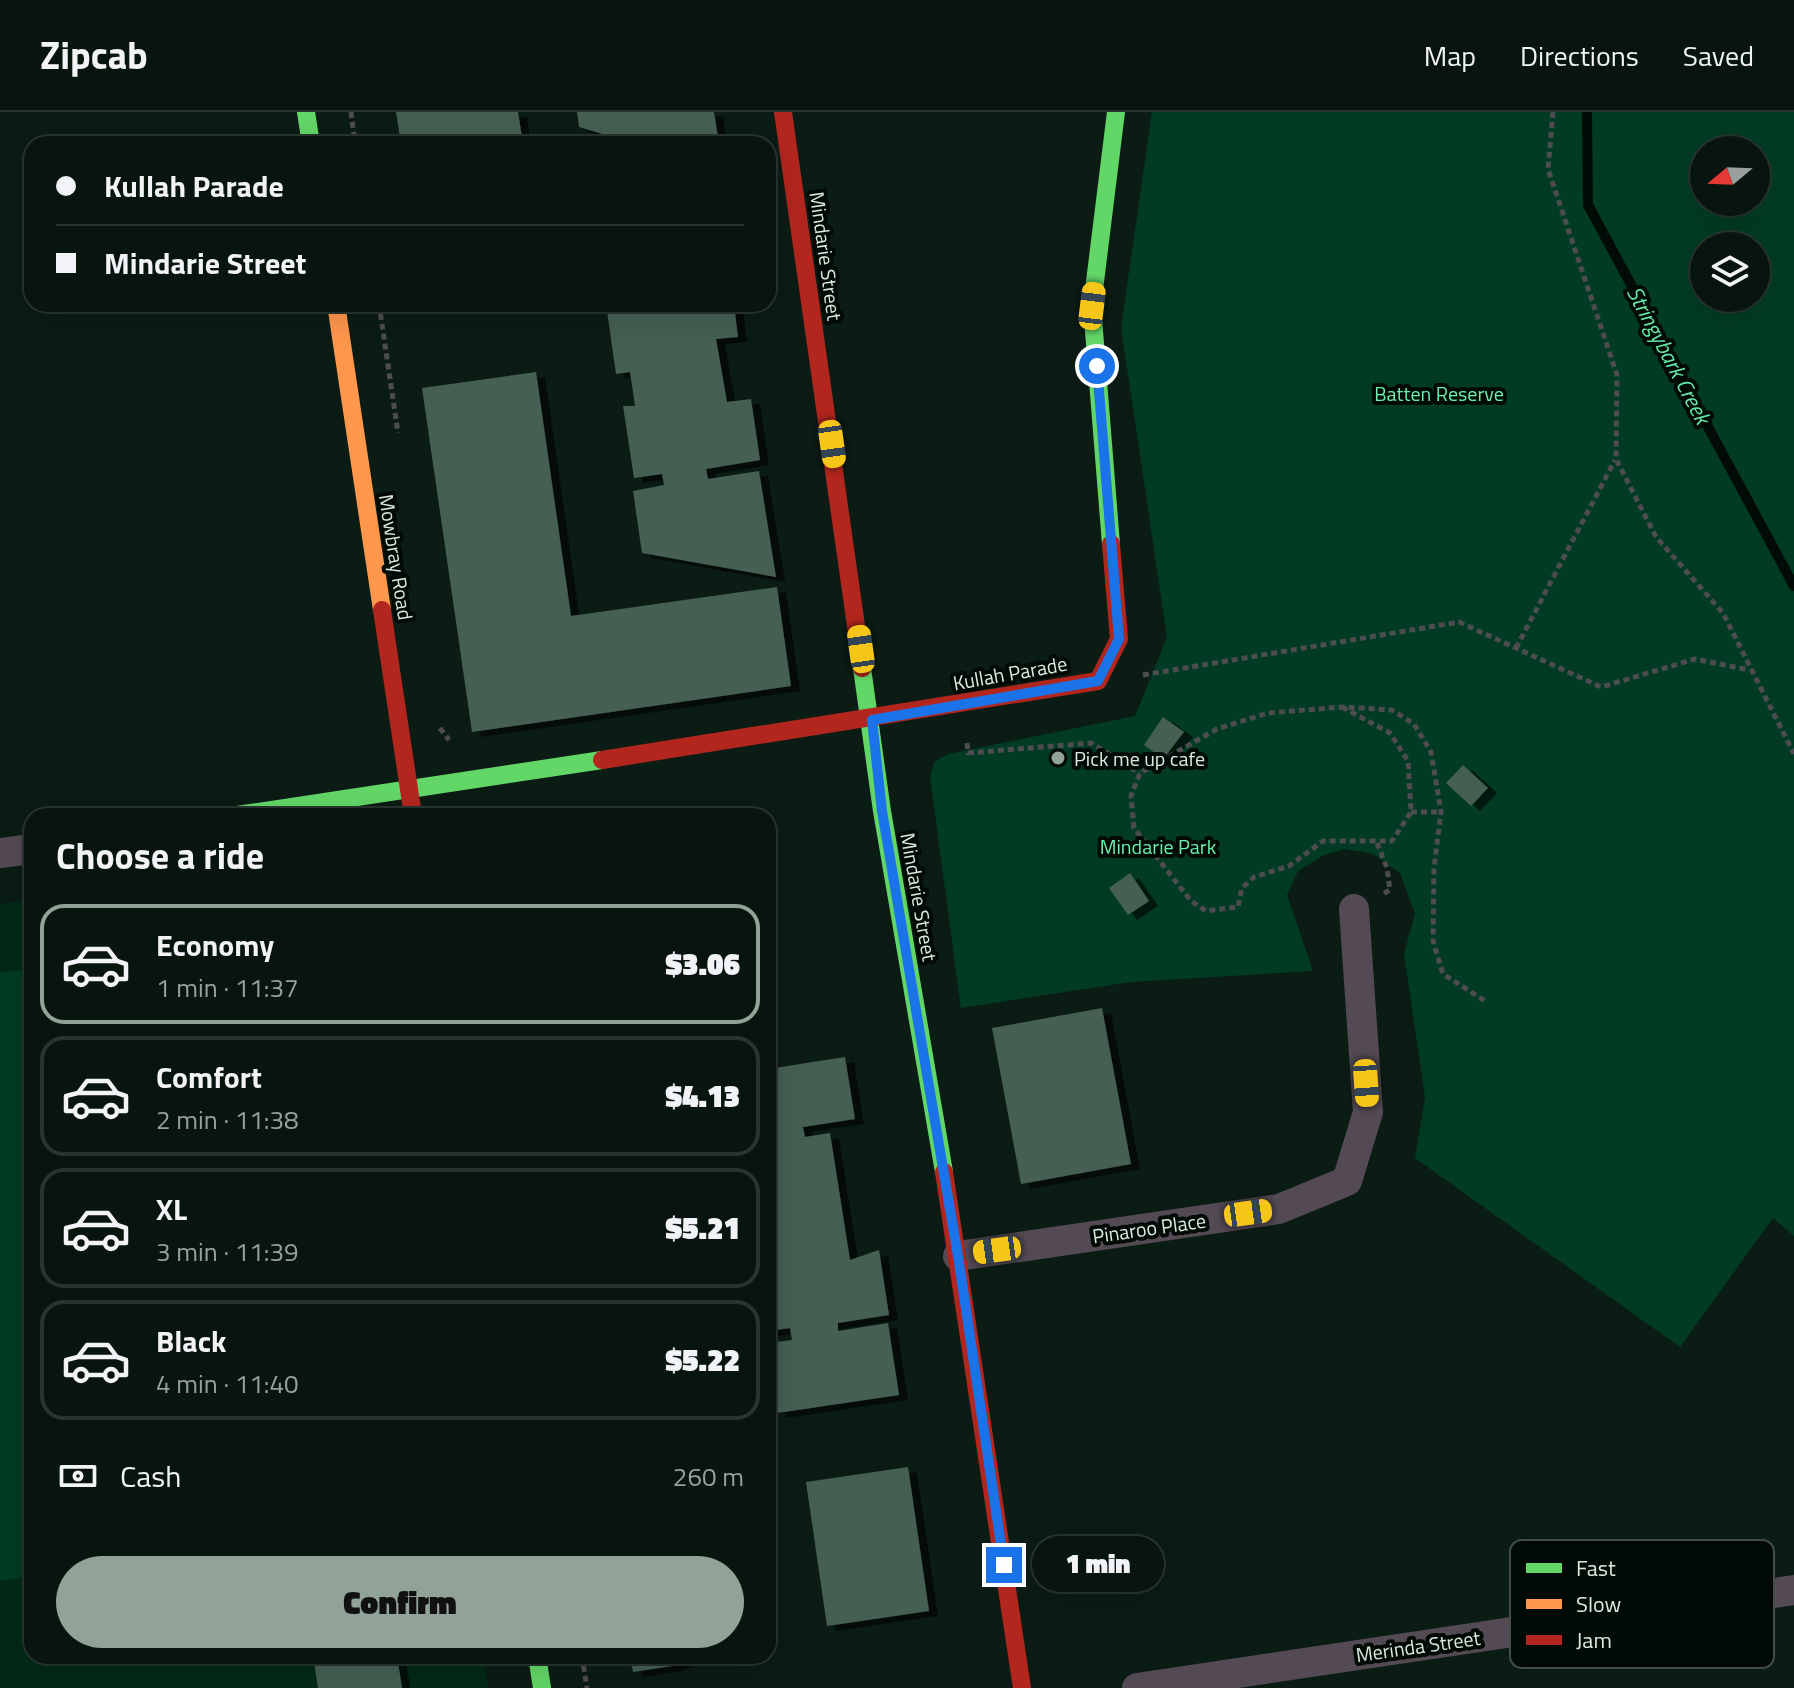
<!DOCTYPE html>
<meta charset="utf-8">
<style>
:root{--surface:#08150f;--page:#16221d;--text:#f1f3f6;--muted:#989f9e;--line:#29342f;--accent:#91a399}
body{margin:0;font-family:"Titillium Web",sans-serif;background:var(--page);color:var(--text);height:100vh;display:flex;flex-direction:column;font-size:30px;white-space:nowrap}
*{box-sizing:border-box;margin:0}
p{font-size:26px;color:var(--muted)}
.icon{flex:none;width:44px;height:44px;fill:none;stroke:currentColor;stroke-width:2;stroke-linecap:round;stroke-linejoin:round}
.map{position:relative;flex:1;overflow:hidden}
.sheet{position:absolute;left:24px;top:696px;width:752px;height:856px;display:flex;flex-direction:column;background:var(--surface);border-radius:24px;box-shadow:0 8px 32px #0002,0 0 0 2px var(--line)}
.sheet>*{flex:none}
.hud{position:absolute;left:24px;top:24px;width:752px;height:176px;border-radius:24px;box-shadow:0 8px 32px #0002,0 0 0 2px var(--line);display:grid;align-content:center;height:176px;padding:0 32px;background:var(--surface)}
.needle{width:52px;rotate:251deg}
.buttons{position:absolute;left:1690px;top:24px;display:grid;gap:16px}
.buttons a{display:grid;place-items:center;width:80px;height:80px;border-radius:50%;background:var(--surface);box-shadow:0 8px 32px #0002,0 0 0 2px var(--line);font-size:40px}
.end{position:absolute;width:36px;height:36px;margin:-18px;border:10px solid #1a73e8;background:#fff;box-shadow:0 0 0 4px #fff}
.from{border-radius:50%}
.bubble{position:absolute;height:56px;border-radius:28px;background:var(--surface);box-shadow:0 8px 32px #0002,0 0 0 2px var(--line);font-size:26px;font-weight:800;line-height:56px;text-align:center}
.car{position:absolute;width:24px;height:48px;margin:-24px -12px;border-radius:10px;box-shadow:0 0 6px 2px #0007;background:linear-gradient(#f5c518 24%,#345 0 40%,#f5c518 0 76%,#345 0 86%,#f5c518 0)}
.hud b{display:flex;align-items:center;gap:28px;height:76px;font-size:30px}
.hud b+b{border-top:2px solid var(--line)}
.hud i{width:20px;height:20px;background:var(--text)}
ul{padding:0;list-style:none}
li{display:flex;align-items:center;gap:24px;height:120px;margin:0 16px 12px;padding:0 16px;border:4px solid var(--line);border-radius:24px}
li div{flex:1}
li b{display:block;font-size:30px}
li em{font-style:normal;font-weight:800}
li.current{border-color:var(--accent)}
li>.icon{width:72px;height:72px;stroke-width:1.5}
h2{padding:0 32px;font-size:36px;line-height:96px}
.pay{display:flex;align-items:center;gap:20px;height:88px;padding:0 32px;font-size:30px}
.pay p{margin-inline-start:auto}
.button{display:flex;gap:16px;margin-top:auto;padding:16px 32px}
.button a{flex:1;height:92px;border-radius:48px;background:var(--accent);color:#111;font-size:32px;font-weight:800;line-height:92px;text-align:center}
header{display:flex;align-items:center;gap:48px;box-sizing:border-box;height:112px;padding:0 40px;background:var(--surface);border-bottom:2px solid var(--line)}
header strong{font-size:38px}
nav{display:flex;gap:44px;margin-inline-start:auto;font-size:28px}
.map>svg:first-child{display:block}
</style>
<header>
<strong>Zipcab</strong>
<nav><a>Map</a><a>Directions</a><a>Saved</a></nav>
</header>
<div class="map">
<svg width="1794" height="1576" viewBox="0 0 1794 1576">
<defs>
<filter id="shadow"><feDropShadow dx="9" dy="5" stdDeviation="0" flood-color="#0009"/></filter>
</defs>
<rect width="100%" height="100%" fill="#0b1c14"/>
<path fill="#022917" d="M32,787V1544H483L488,1576H0V792Z"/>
<g fill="#013b24" fill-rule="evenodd">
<path d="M1152,0H1794V1124L1773,1106L1680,1235L1415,1046L1425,985L1404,842L1415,802L1400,761L1373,742L1345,737L1324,743L1298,759L1287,783L1313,859L1131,870L961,896L930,665L934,650L948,642L1135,604L1167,525L1121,215ZM1704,38H1756V90H1704ZM1704,134H1756V186H1704Z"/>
<path d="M27,857L32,893V1464L0,1469V861Z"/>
</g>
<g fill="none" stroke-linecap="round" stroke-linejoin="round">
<path stroke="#020b05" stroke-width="10" d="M1587,0L1588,93L1794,474"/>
</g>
<g fill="#455f52" filter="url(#shadow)">
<path d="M396,0H518L523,32H401Z"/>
<path d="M577,0H714L719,32H636L579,15Z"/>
<path d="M606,192H734L738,225L716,227L727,290L751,287L760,348L706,357L708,367L759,359L776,465L642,441L633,379L664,373L662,362L634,366L623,294H635L630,260L616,262Z"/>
<path d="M536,260L571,504L777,475L791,574L472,620L422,276Z"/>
<path d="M1163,605L1184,620L1163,647L1144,633Z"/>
<path d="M1463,653L1488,676L1471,694L1446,671Z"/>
<path d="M1130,761L1149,789L1128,803L1109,776Z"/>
<path d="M1102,896L1131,1052L1021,1072L992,916Z"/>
<path d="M845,945L855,1007L803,1015L805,1025L830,1021L850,1148L879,1138L889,1203L838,1211V1219L888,1211L899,1283L777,1301L768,1231L792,1228L790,1216L768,1219V957Z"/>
<path d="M908,1355L929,1499L827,1514L806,1370Z"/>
<path d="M313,1544H397L402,1576H318Z"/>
<path d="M630,1544H697L672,1554L633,1560Z"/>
</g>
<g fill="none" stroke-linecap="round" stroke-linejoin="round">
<g stroke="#4d4c50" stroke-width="5" stroke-dasharray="6 4" stroke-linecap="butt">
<path d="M351,0L355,32"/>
<path d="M1553,0L1548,57L1617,263L1616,347L1656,425L1723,501L1794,642"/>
<path d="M379,192L398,321"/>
<path d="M1516,536L1615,348"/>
<path d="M1143,563L1459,510L1601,575L1695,547L1749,558"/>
<path d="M1342,595L1390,621L1408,649L1411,700L1392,729H1323L1289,754L1254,765L1242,776L1238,795L1206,799L1191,789L1134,716L1131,684L1140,661L1217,617L1268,601L1342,595L1392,598L1414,612L1431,640L1441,700L1434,756L1433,829L1443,862L1485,889"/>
<path d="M440,616L449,628"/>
<path d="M967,631L968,641L1091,631L1140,661"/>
<path d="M1411,700H1441"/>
<path d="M1377,731L1387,756L1390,778L1381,783"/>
<path d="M582,1544L587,1576"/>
</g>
<g stroke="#534a54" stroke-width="30">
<path d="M0,741L32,737"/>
<path d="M958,1144L1279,1097L1347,1069L1368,1000L1354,797"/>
<path d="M1137,1576L1794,1478"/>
</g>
<g stroke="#63d668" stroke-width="18">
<path d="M306,0L311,32"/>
<path d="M1111,432L1092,194L1116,0"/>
<path d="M862,556L882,699L944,1060"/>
<path d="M231,704L602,648"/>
<path d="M537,1544L542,1576"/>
</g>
<path stroke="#ff974d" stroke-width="18" d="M336,192L382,498"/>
<g stroke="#b3261e" stroke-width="18">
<path d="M783,0L862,556"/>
<path d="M382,498L413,704"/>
<path d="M602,648L1098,569L1119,527L1111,432"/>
<path d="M944,1060L1022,1576"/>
</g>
</g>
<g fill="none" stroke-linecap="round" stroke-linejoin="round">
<path stroke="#1a73e8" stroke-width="10" d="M1004,1453L958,1144L882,699L872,608L1098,569L1119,527L1097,254"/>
</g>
<circle fill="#91a399" stroke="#010a05" stroke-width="3" cx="1058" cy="646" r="8"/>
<g text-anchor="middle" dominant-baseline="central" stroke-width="8" stroke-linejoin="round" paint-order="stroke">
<g font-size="20" fill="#d9ebe0" stroke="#010a05">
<text transform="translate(826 144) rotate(82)">Mindarie Street</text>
<text transform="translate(396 445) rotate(81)">Mowbray Road</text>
<text transform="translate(1010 561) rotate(-10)">Kullah Parade</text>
<text transform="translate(919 785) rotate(80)">Mindarie Street</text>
<text transform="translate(1149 1116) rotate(-8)">Pinaroo Place</text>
<text transform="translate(1418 1534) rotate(-8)">Merinda Street</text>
</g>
<g font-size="20" fill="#6befad" stroke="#010a05">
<text x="1439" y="281">Batten Reserve</text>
<text x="1158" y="734">Mindarie Park</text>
</g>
<g font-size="20" fill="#d9ebe0" stroke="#010a05" text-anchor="start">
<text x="1074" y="646">Pick me up cafe</text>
</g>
<g font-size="22" font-style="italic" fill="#65eaa8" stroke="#010a05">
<text transform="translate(1669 243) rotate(62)">Stringybark Creek</text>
</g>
</g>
<rect x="1510" y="1428" width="264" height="128" rx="12" fill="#010a05" stroke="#424e47" stroke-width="2"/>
<rect x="1526" y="1451" width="36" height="10" fill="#63d668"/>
<rect x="1526" y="1487" width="36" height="10" fill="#ff974d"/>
<rect x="1526" y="1523" width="36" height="10" fill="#b3261e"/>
<g font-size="22" fill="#d9ebe0">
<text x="1576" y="1464">Fast</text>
<text x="1576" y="1500">Slow</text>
<text x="1576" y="1536">Jam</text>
</g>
</svg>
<div class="buttons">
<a><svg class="needle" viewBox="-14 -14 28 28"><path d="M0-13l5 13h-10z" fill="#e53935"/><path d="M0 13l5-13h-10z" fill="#989f9e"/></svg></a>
<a><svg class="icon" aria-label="layers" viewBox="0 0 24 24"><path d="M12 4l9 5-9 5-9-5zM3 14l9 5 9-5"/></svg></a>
</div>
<i class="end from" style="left:1097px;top:254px"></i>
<i class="end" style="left:1004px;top:1453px"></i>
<div class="bubble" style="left:1032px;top:1424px;width:132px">1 min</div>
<i class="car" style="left:1092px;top:194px;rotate:7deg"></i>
<i class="car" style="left:832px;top:332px;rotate:172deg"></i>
<i class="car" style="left:861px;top:537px;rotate:352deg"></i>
<i class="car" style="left:1366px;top:971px;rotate:176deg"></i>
<i class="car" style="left:1248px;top:1101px;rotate:82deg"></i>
<i class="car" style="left:997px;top:1138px;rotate:262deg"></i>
<div class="hud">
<b><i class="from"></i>Kullah Parade</b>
<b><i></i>Mindarie Street</b>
</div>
<section class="sheet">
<h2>Choose a ride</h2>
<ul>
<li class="current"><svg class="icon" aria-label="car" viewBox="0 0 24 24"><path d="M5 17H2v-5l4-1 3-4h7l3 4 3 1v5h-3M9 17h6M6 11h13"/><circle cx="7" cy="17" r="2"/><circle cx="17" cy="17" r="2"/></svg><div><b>Economy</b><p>1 min · 11:37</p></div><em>$3.06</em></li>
<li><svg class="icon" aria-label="car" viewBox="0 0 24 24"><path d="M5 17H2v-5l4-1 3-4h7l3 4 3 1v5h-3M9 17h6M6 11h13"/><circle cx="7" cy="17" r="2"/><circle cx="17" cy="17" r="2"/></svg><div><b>Comfort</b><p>2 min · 11:38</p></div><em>$4.13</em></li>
<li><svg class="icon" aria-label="car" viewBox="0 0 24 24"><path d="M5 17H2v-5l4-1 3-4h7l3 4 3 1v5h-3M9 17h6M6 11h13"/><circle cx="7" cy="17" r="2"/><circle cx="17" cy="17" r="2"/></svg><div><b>XL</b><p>3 min · 11:39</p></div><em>$5.21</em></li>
<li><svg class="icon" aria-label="car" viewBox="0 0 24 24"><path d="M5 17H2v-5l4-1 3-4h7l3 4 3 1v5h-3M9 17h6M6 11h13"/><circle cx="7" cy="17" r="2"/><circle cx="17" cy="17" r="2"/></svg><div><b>Black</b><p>4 min · 11:40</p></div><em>$5.22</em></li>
</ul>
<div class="pay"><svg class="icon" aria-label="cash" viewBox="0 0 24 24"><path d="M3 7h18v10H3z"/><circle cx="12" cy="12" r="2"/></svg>Cash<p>260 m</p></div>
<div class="button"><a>Confirm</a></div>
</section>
</div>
